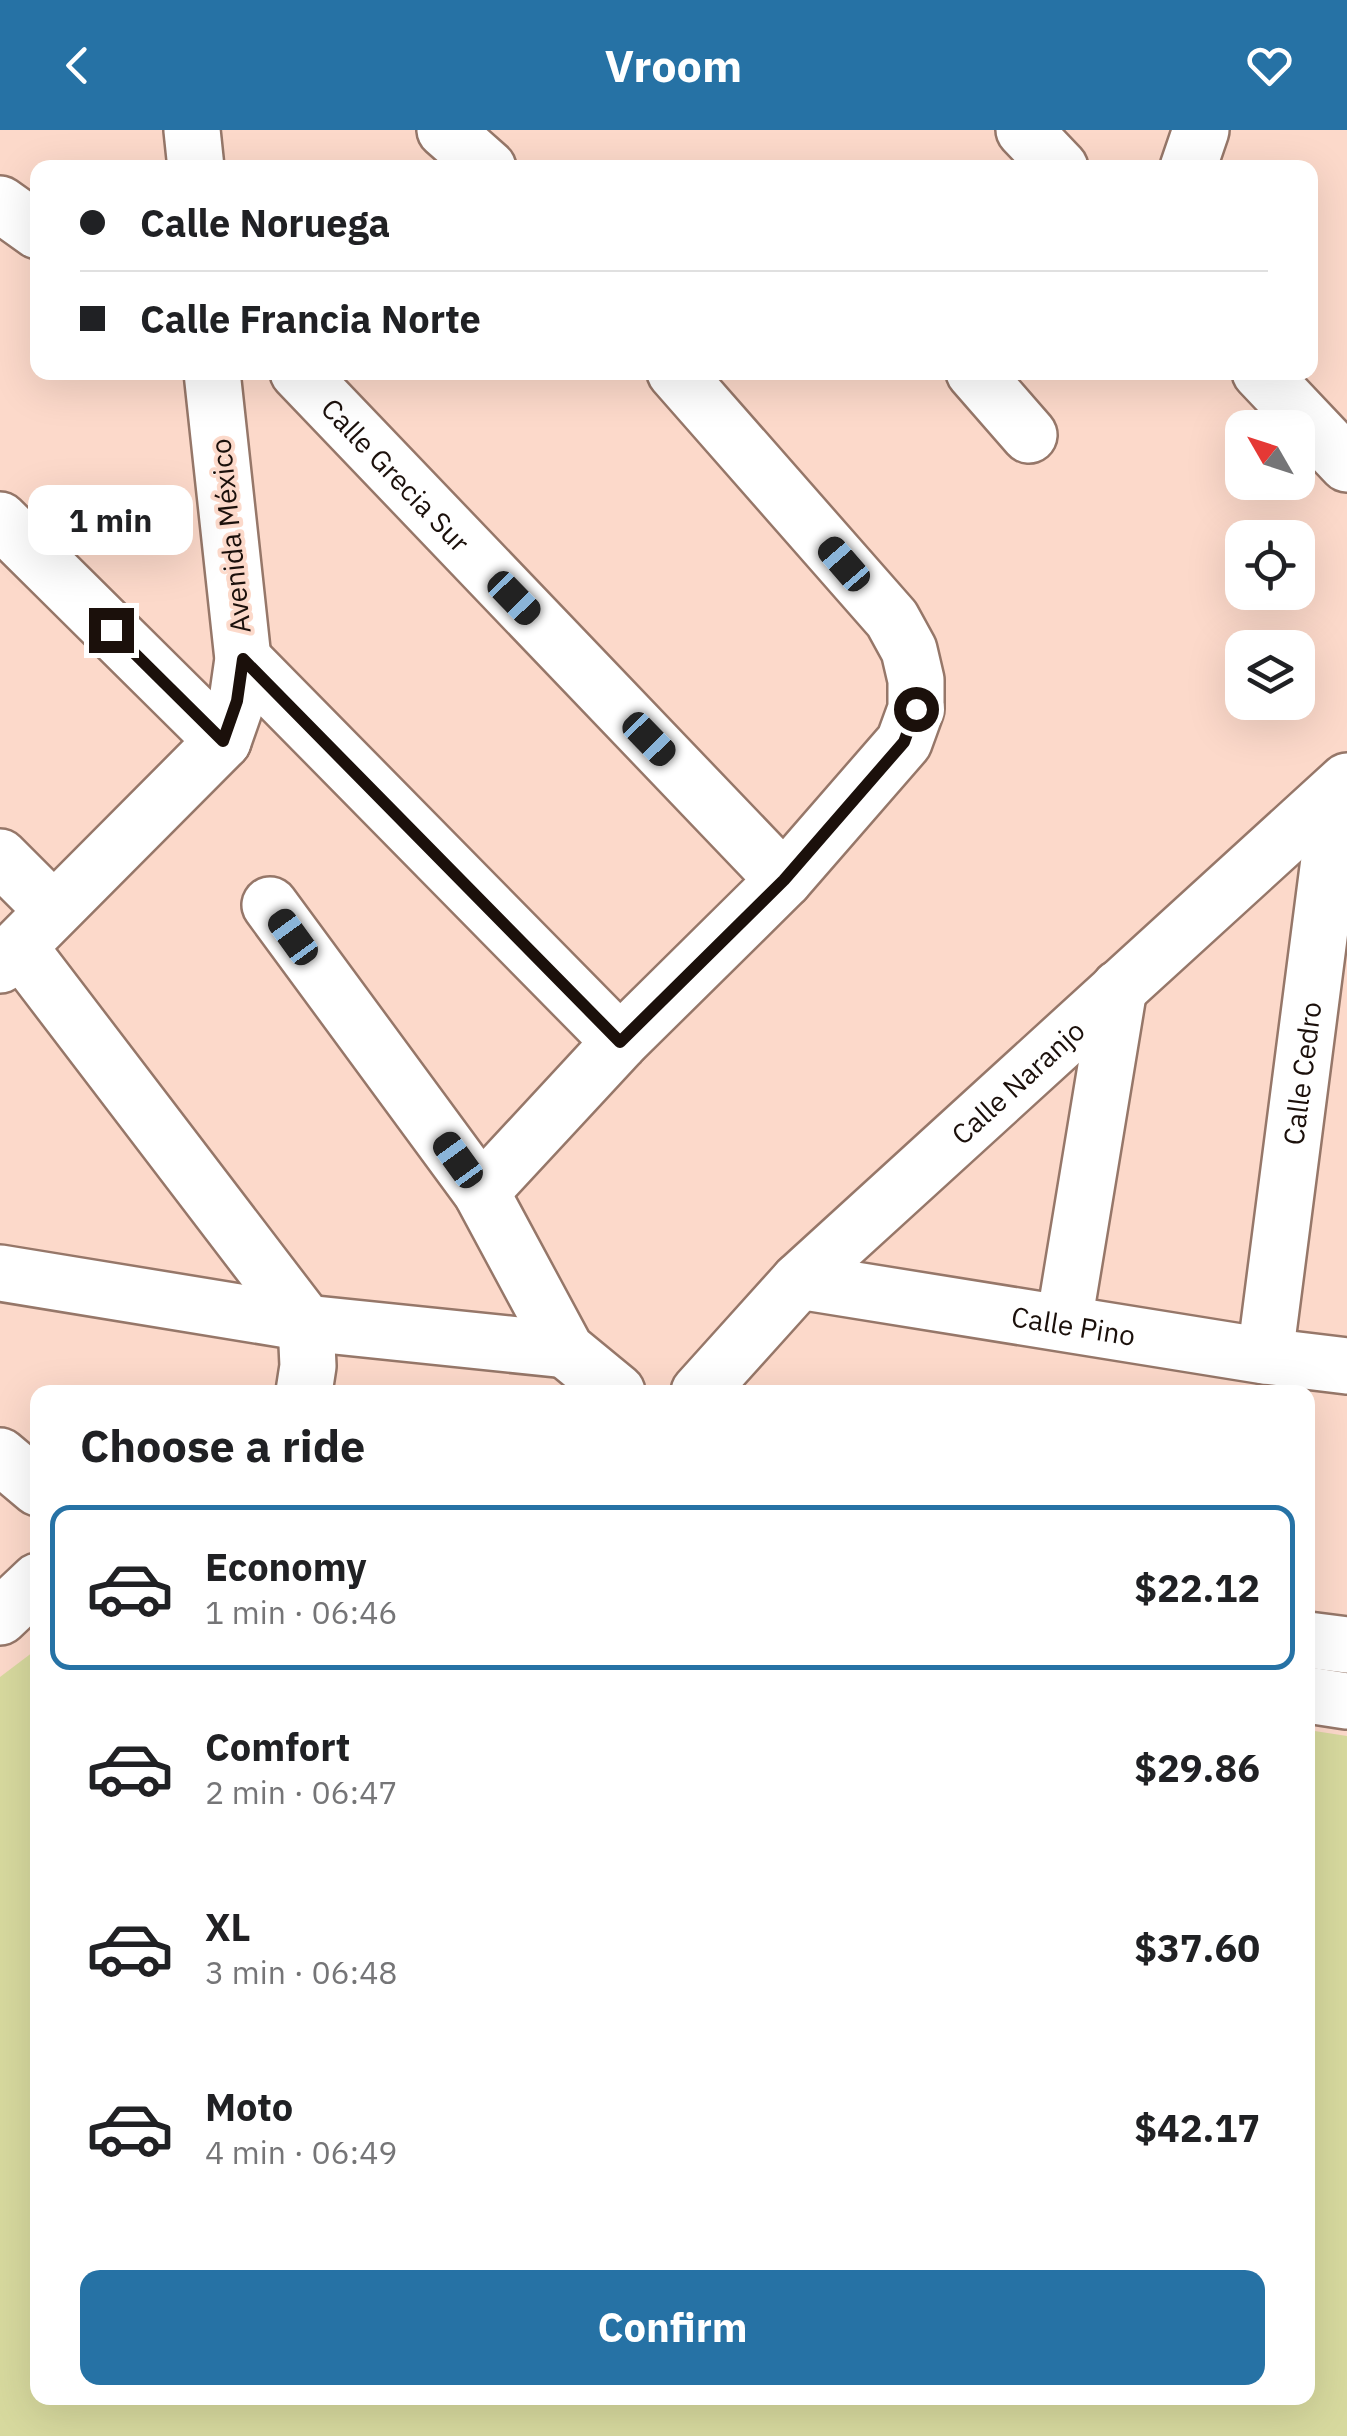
<!DOCTYPE html>
<meta charset="utf-8">
<style>
:root{--surface:#fff;--page:#f2f2f2;--text:#202124;--muted:#757577;--line:#e0e0e0;--accent:#2672a5}
body{margin:0;font-family:"IBM Plex Sans",sans-serif;background:var(--page);color:var(--text);height:100vh;display:flex;flex-direction:column;font-size:38px;white-space:nowrap}
*{box-sizing:border-box;margin:0}
p{font-size:32px;color:var(--muted)}
.icon{flex:none;width:55px;height:55px;fill:none;stroke:currentColor;stroke-width:2;stroke-linecap:round;stroke-linejoin:round}
.map{position:relative;flex:1;overflow:hidden}
.panel{position:absolute;left:30px;top:1255px;width:1285px;height:1020px;display:flex;flex-direction:column;background:var(--surface);border-radius:20px;box-shadow:0 10px 40px #0002}
.panel>*{flex:none}
.guide{position:absolute;left:30px;top:30px;width:1288px;height:220px;border-radius:20px;box-shadow:0 10px 40px #0002;display:grid;align-content:center;height:220px;padding:0 50px;background:var(--surface)}
.needle{width:65px;rotate:309deg}
.fabs{position:absolute;left:1225px;top:280px;display:grid;gap:20px}
.fabs a{display:grid;place-items:center;width:90px;height:90px;border-radius:20px;background:var(--surface);box-shadow:0 10px 40px #0002;font-size:50px}
.end{position:absolute;width:45px;height:45px;margin:-22px;border:12px solid #1b100b;background:#fff;box-shadow:0 0 0 5px #fff}
.from{border-radius:50%}
.bubble{position:absolute;height:70px;border-radius:20px;background:var(--surface);box-shadow:0 10px 40px #0002;font-size:32px;font-weight:800;line-height:70px;text-align:center}
.car{position:absolute;width:30px;height:60px;margin:-30px -15px;border-radius:12px;box-shadow:0 0 8px 2px #0007;background:linear-gradient(#222 24%,#8ab4d8 0 40%,#222 0 76%,#8ab4d8 0 86%,#222 0)}
.guide b{display:flex;align-items:center;gap:35px;height:95px;font-size:38px}
.guide b+b{border-top:2px solid var(--line)}
.guide i{width:25px;height:25px;background:var(--text)}
ul{padding:0;list-style:none}
li{display:flex;align-items:center;gap:30px;height:165px;margin:0 20px 15px;padding:0 30px;border:5px solid transparent;border-radius:20px}
li div{flex:1}
li b{display:block;font-size:38px}
li em{font-style:normal;font-weight:800}
li.selected{border-color:var(--accent)}
li>.icon{width:90px;height:90px;stroke-width:1.5}
h2{padding:0 50px;font-size:45px;line-height:120px}
.button{display:flex;gap:20px;margin-top:auto;padding:20px 50px}
.button a{flex:1;height:115px;border-radius:20px;background:var(--accent);color:#fff;font-size:40px;font-weight:800;line-height:115px;text-align:center}
header{display:flex;justify-content:space-between;align-items:center;height:130px;padding:0 50px;background:var(--accent);color:#fff;font-size:45px;font-weight:800}
.map>svg:first-child{display:block}
</style>
<header><svg class="icon" aria-label="back" viewBox="0 0 24 24"><path d="M15 5l-7 7 7 7"/></svg>Vroom<svg class="icon" aria-label="heart" viewBox="0 0 24 24"><path d="M12 20l-8-8c-3-5 5-10 8-4 3-6 11-1 8 4z"/></svg></header>
<div class="map">
<svg width="1347" height="2306" viewBox="0 0 1347 2306">
<rect width="100%" height="100%" fill="#fcd9ca"/>
<path fill="#d7d99e" d="M37,1519L38,2268H1308V1600L1347,1606V2306H0V1547Z"/>
<g fill="none" stroke-linecap="round" stroke-linejoin="round">
<defs>
<g id="minor">
<path d="M192,0L196,38"/>
<path d="M445,0L488,38"/>
<path d="M1024,0L1060,38"/>
<path d="M1188,38L1201,0"/>
<path d="M0,74L38,101"/>
<path id="s1" d="M298,242L784,750"/>
<path d="M974,242L1029,305"/>
<path d="M1260,242L1347,334"/>
<path d="M0,390L223,611"/>
<path d="M243,529L620,912"/>
<path d="M0,727L53,780"/>
<path d="M270,775L481,1062L566,1220L617,1262"/>
<path d="M19,817L306,1193L308,1236L304,1262"/>
<path d="M0,835L223,611L237,571L243,529L212,242"/>
<path d="M481,1062L620,912L784,750L904,612L916,579V550L909,520L892,489L675,242"/>
<path d="M0,1143L306,1193L566,1220"/>
<path id="s2" d="M799,1151L1265,1226L1347,1236"/>
<path d="M1064,1192L1119,858"/>
<path id="s3" d="M1265,1226L1338,660"/>
<path id="s4" d="M699,1262L799,1151L1347,651"/>
<path d="M0,1326L38,1358"/>
<path d="M0,1487L38,1451"/>
<path d="M1308,1510L1347,1515"/>
<path d="M1308,1565L1347,1571"/>
</g>
</defs>
<use href="#minor" stroke="#967769" stroke-width="60"/>
<use href="#minor" stroke="#fff" stroke-width="55"/>
</g>
<g fill="none" stroke-linecap="round" stroke-linejoin="round">
<path stroke="#1b100b" stroke-width="12" d="M111,500L223,611L237,571L243,529L620,912L784,750L904,612L916,579"/>
</g>
<g text-anchor="middle" dominant-baseline="central" stroke-width="8" stroke-linejoin="round" paint-order="stroke">
<g font-size="28" fill="#1b100b" stroke="#fcd9ca">
<text stroke="none"><textPath href="#s1" startOffset="142">Calle Grecia Sur</textPath></text>
<text transform="translate(230 406) rotate(-96)">Avenida México</text>
<text stroke="none"><textPath href="#s3" startOffset="285">Calle Cedro</textPath></text>
<text stroke="none"><textPath href="#s4" startOffset="445">Calle Naranjo</textPath></text>
<text stroke="none"><textPath href="#s2" startOffset="278">Calle Pino</textPath></text>
</g>
</g>
</svg>
<div class="fabs">
<a><svg class="needle" viewBox="-14 -14 28 28"><path d="M0-13l5 13h-10z" fill="#e53935"/><path d="M0 13l5-13h-10z" fill="#757577"/></svg></a>
<a><svg class="icon" aria-label="locate" viewBox="0 0 24 24"><circle cx="12" cy="12" r="6"/><path d="M12 2v4M12 18v4M2 12h4M18 12h4"/></svg></a>
<a><svg class="icon" aria-label="layers" viewBox="0 0 24 24"><path d="M12 4l9 5-9 5-9-5zM3 14l9 5 9-5"/></svg></a>
</div>
<i class="end from" style="left:916px;top:579px"></i>
<i class="end" style="left:111px;top:500px"></i>
<div class="bubble" style="left:28px;top:355px;width:165px">1 min</div>
<i class="car" style="left:844px;top:434px;rotate:319deg"></i>
<i class="car" style="left:514px;top:468px;rotate:136deg"></i>
<i class="car" style="left:649px;top:609px;rotate:136deg"></i>
<i class="car" style="left:293px;top:807px;rotate:324deg"></i>
<i class="car" style="left:458px;top:1030px;rotate:324deg"></i>
<div class="guide">
<b><i class="from"></i>Calle Noruega</b>
<b><i></i>Calle Francia Norte</b>
</div>
<section class="panel">
<h2>Choose a ride</h2>
<ul>
<li class="selected"><svg class="icon" aria-label="car" viewBox="0 0 24 24"><path d="M5 17H2v-5l4-1 3-4h7l3 4 3 1v5h-3M9 17h6M6 11h13"/><circle cx="7" cy="17" r="2"/><circle cx="17" cy="17" r="2"/></svg><div><b>Economy</b><p>1 min · 06:46</p></div><em>$22.12</em></li>
<li><svg class="icon" aria-label="car" viewBox="0 0 24 24"><path d="M5 17H2v-5l4-1 3-4h7l3 4 3 1v5h-3M9 17h6M6 11h13"/><circle cx="7" cy="17" r="2"/><circle cx="17" cy="17" r="2"/></svg><div><b>Comfort</b><p>2 min · 06:47</p></div><em>$29.86</em></li>
<li><svg class="icon" aria-label="car" viewBox="0 0 24 24"><path d="M5 17H2v-5l4-1 3-4h7l3 4 3 1v5h-3M9 17h6M6 11h13"/><circle cx="7" cy="17" r="2"/><circle cx="17" cy="17" r="2"/></svg><div><b>XL</b><p>3 min · 06:48</p></div><em>$37.60</em></li>
<li><svg class="icon" aria-label="car" viewBox="0 0 24 24"><path d="M5 17H2v-5l4-1 3-4h7l3 4 3 1v5h-3M9 17h6M6 11h13"/><circle cx="7" cy="17" r="2"/><circle cx="17" cy="17" r="2"/></svg><div><b>Moto</b><p>4 min · 06:49</p></div><em>$42.17</em></li>
</ul>
<div class="button"><a>Confirm</a></div>
</section>
</div>
